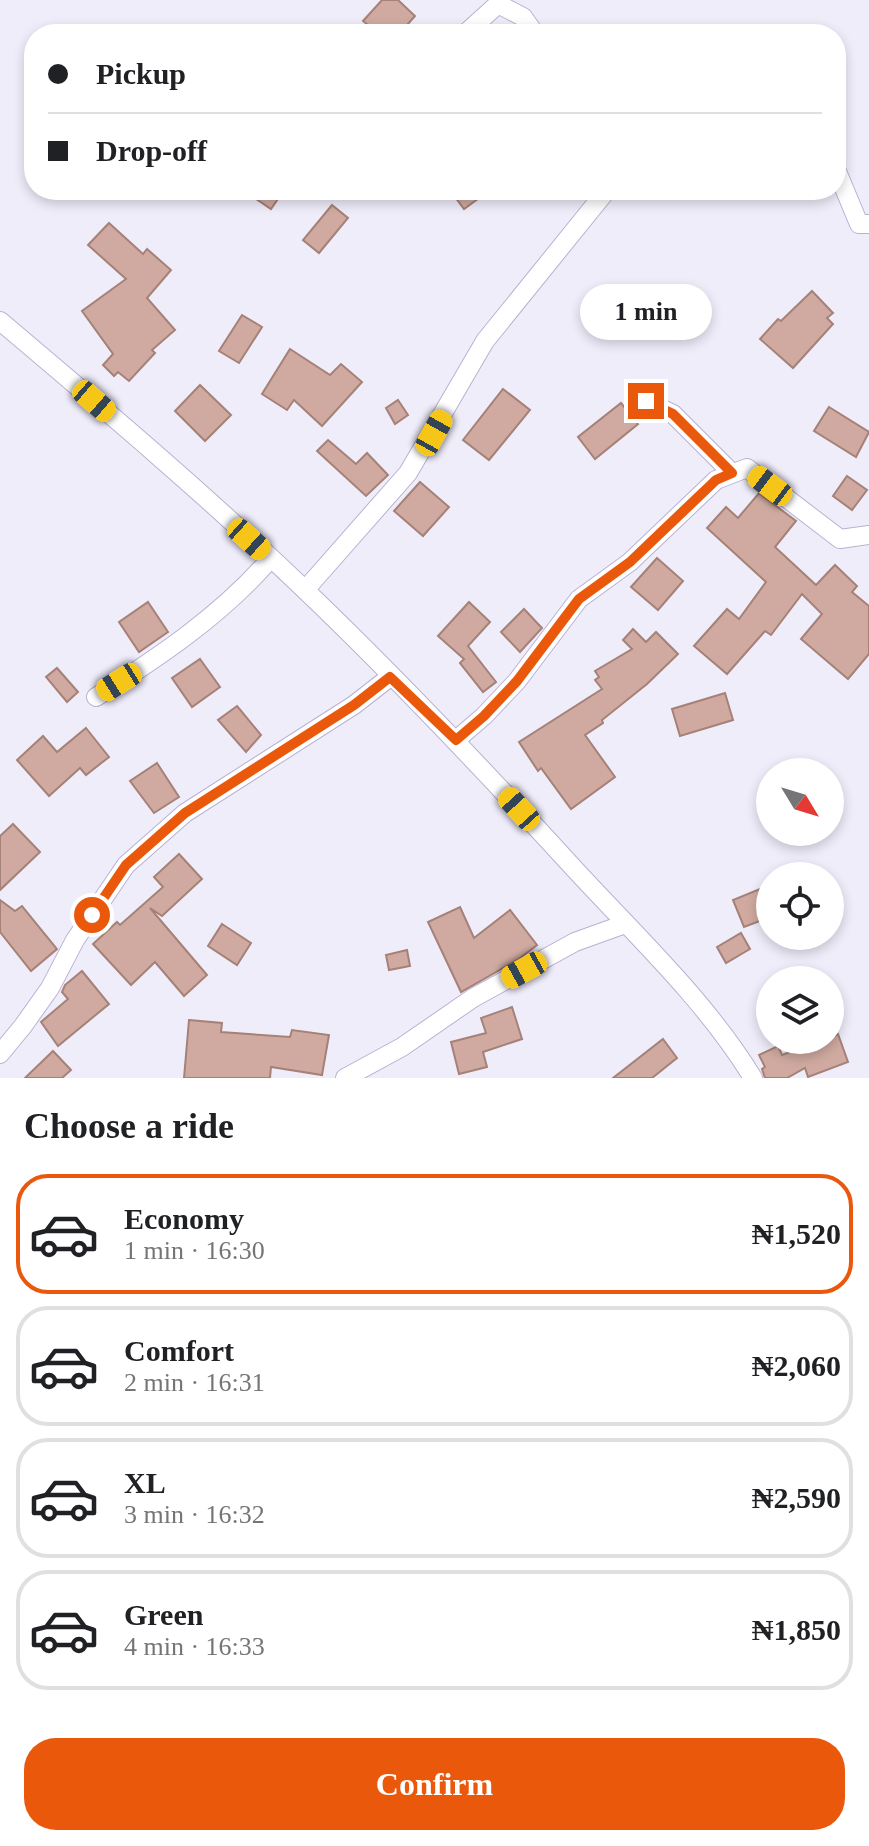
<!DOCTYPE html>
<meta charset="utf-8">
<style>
:root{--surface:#fff;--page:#f2f2f2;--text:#202124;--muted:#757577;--line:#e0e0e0;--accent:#ea580c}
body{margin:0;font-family:"Times New Roman",serif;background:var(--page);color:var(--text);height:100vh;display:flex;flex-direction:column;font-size:30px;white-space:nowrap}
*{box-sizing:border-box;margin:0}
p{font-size:26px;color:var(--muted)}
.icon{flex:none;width:44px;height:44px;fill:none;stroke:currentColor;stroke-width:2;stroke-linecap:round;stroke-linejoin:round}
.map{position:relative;height:1078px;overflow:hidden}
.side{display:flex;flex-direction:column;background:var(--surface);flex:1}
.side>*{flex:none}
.guide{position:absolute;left:24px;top:24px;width:822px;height:176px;border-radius:32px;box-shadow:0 4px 12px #0003;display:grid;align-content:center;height:176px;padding:0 24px;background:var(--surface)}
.needle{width:52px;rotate:128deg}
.controls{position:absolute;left:756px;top:758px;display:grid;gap:16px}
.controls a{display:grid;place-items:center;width:88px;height:88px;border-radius:50%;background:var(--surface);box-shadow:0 4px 12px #0003;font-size:40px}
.end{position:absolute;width:36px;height:36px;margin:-18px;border:10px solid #ea580c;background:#fff;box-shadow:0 0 0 4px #fff}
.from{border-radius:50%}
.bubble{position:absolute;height:56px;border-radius:28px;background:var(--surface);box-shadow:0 4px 12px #0003;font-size:26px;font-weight:700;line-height:56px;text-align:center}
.car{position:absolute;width:24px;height:48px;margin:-24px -12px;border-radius:10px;box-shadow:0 0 6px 2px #0007;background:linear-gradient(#f5c518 24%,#345 0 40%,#f5c518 0 76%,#345 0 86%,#f5c518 0)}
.guide b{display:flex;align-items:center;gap:28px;height:76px;font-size:30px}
.guide b+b{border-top:2px solid var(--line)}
.guide i{width:20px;height:20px;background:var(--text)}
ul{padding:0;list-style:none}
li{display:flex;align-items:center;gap:24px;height:120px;margin:0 16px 12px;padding:0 8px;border:4px solid var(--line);border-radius:32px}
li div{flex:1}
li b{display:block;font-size:30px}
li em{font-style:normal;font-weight:700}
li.selected{border-color:var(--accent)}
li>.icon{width:72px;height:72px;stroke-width:1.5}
h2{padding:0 24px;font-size:36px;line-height:96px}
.primary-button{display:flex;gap:16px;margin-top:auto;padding:16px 24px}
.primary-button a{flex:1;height:92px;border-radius:32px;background:var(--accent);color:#fff;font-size:32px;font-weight:700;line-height:92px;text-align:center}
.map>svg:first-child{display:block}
</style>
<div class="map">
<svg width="869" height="1078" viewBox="0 0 869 1078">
<rect width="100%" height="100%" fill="#f0edfb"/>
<g fill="#d0aaa1" stroke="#a58178" stroke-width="2">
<path d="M382,0H398L415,16L399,34H379L363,21Z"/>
<path d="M243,190H284L271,209Z"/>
<path d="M450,190H490L464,209Z"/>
<path d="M332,205L348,218L319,253L303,240Z"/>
<path d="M109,223L143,254L147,249L171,270L147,298L175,330L152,350L155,353L129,381L118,372L114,376L103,365L113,354L82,311L126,279L88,245Z"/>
<path d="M812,291L833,313L827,318L833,324L793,368L760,339L778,319L781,321Z"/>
<path d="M242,315L262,327L239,363L219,351Z"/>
<path d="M290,349L330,375L341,364L362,382L322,426L294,400L287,410L262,394Z"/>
<path d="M200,385L231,415L205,441L175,411Z"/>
<path d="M503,389L530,410L489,460L463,440Z"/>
<path d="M398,400L408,415L395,424L386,408Z"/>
<path d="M621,403L638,424L595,459L578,437Z"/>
<path d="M829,407L869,432L856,457L814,431Z"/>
<path d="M328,440L356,464L367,453L388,475L366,496L317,451Z"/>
<path d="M847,476L867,490L852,510L833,496Z"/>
<path d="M420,482L449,507L423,536L394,511Z"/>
<path d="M759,493L796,521L775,547L816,585L835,565L857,586L852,592L869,606V654L848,679L801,639L822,614L802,594L771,635L765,631L727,674L694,646L727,609L739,619L766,582L707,528L726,507L738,518Z"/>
<path d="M657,558L683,581L658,610L631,587Z"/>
<path d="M148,602L168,632L139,652L119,622Z"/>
<path d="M469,602L490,622L468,646L496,682L483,692L460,663L464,659L438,636Z"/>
<path d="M524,609L542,628L520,652L501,632Z"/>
<path d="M633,629L646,642L656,632L678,654L647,684L602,720L603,723L585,735L615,777L571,809L541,768L538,771L519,742L602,689L595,680L599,677L595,671L632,649L623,640Z"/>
<path d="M200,659L220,687L192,707L172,678Z"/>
<path d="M57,668L78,692L67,702L46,677Z"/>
<path d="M725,693L733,720L680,736L672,709Z"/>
<path d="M237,706L261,735L246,752L218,720Z"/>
<path d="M86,728L109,757L86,775L80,768L49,796L17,760L43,736L57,752Z"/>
<path d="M157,763L179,797L154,813L130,781Z"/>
<path d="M13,824L40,852L0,890V836Z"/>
<path d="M179,854L202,879L162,916L150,908L207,975L184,996L155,962L131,985L93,944L117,922L120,925L163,887L154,877Z"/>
<path d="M770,885V917L744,927L733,900Z"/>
<path d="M0,900L15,911L22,906L57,949L31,971L0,932Z"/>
<path d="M460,907L474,938L510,910L537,945L519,959L461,992L428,922Z"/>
<path d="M222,924L251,943L237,965L208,946Z"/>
<path d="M741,933L750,949L726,963L717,947Z"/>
<path d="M407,950L410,966L389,970L386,955Z"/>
<path d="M82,971L109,1004L58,1046L41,1022L68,999L62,992L65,985Z"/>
<path d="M512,1007L522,1039L483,1052L487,1067L459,1074L451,1042L486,1033L481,1018Z"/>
<path d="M189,1020L222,1023L221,1032L290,1037L292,1030L329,1035L322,1075L271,1067L270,1078H184Z"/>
<path d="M838,1034L848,1062L808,1077L805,1068L787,1078H765L762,1069L765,1067L759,1055L778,1046L782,1055L823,1040H830V1038Z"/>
<path d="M663,1039L677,1058L652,1078H613Z"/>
<path d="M53,1051L71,1070L62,1078H25Z"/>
</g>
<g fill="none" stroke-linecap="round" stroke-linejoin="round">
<defs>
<g id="minor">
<path d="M465,34L498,4L523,17L535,34"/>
<path d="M836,169L859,224H869"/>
<path d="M0,321C103,408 206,495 304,589C396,677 483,769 569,863C632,932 704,998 753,1078"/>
<path d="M646,401L673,414L732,473"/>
<path d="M305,590L408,473L485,341L607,190"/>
<path d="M96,697C159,657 222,615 271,558"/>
<path d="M456,740L484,716L517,681L579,599L630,562L716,480L747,468L840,539L869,535"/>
<path d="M0,1054L23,1026L50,988L75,940L126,865L185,813L354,705L390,677"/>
<path d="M345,1078L402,1047L473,998L575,942L625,924"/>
</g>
</defs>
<use href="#minor" stroke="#b8b1d1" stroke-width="20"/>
<use href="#minor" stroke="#fff" stroke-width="18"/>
</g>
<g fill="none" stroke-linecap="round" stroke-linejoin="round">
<path stroke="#ea580c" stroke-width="10" d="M92,915L126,865L185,813L354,705L390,677L456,740L484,716L517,681L579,599L630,562L716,480L732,473L673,414L646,401"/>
</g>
</svg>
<div class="controls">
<a><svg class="needle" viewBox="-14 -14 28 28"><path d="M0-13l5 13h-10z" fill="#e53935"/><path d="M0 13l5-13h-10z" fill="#757577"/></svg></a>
<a><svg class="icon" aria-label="locate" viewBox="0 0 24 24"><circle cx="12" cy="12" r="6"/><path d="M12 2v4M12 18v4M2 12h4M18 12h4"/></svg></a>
<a><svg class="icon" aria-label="layers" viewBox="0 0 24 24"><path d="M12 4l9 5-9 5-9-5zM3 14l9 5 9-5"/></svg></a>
</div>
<i class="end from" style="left:92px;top:915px"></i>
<i class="end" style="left:646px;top:401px"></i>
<div class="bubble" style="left:580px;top:284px;width:132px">1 min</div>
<i class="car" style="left:94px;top:401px;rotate:131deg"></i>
<i class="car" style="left:434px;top:433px;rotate:29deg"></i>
<i class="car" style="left:770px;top:486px;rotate:307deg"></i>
<i class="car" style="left:249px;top:539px;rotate:132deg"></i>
<i class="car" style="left:119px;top:682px;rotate:238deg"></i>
<i class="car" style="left:519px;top:809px;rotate:318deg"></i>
<i class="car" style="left:524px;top:970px;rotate:241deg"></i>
<div class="guide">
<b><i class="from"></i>Pickup</b>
<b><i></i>Drop-off</b>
</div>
</div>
<section class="side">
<h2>Choose a ride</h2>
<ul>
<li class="selected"><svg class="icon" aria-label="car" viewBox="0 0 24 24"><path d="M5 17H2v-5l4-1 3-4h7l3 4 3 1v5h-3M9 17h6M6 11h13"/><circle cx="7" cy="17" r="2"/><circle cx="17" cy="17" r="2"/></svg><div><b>Economy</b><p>1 min · 16:30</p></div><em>₦1,520</em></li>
<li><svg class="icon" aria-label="car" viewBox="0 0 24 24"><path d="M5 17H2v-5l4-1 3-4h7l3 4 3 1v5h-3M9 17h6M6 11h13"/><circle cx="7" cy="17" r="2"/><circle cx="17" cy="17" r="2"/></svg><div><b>Comfort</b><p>2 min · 16:31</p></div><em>₦2,060</em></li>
<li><svg class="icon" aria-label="car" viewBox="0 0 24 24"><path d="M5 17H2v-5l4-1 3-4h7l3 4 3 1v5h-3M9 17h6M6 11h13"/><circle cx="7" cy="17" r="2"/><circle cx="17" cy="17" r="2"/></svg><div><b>XL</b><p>3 min · 16:32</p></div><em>₦2,590</em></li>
<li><svg class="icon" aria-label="car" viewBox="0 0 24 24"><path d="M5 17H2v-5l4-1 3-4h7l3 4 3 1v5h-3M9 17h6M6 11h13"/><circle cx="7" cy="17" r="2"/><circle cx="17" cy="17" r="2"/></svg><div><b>Green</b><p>4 min · 16:33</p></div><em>₦1,850</em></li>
</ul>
<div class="primary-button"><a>Confirm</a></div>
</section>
